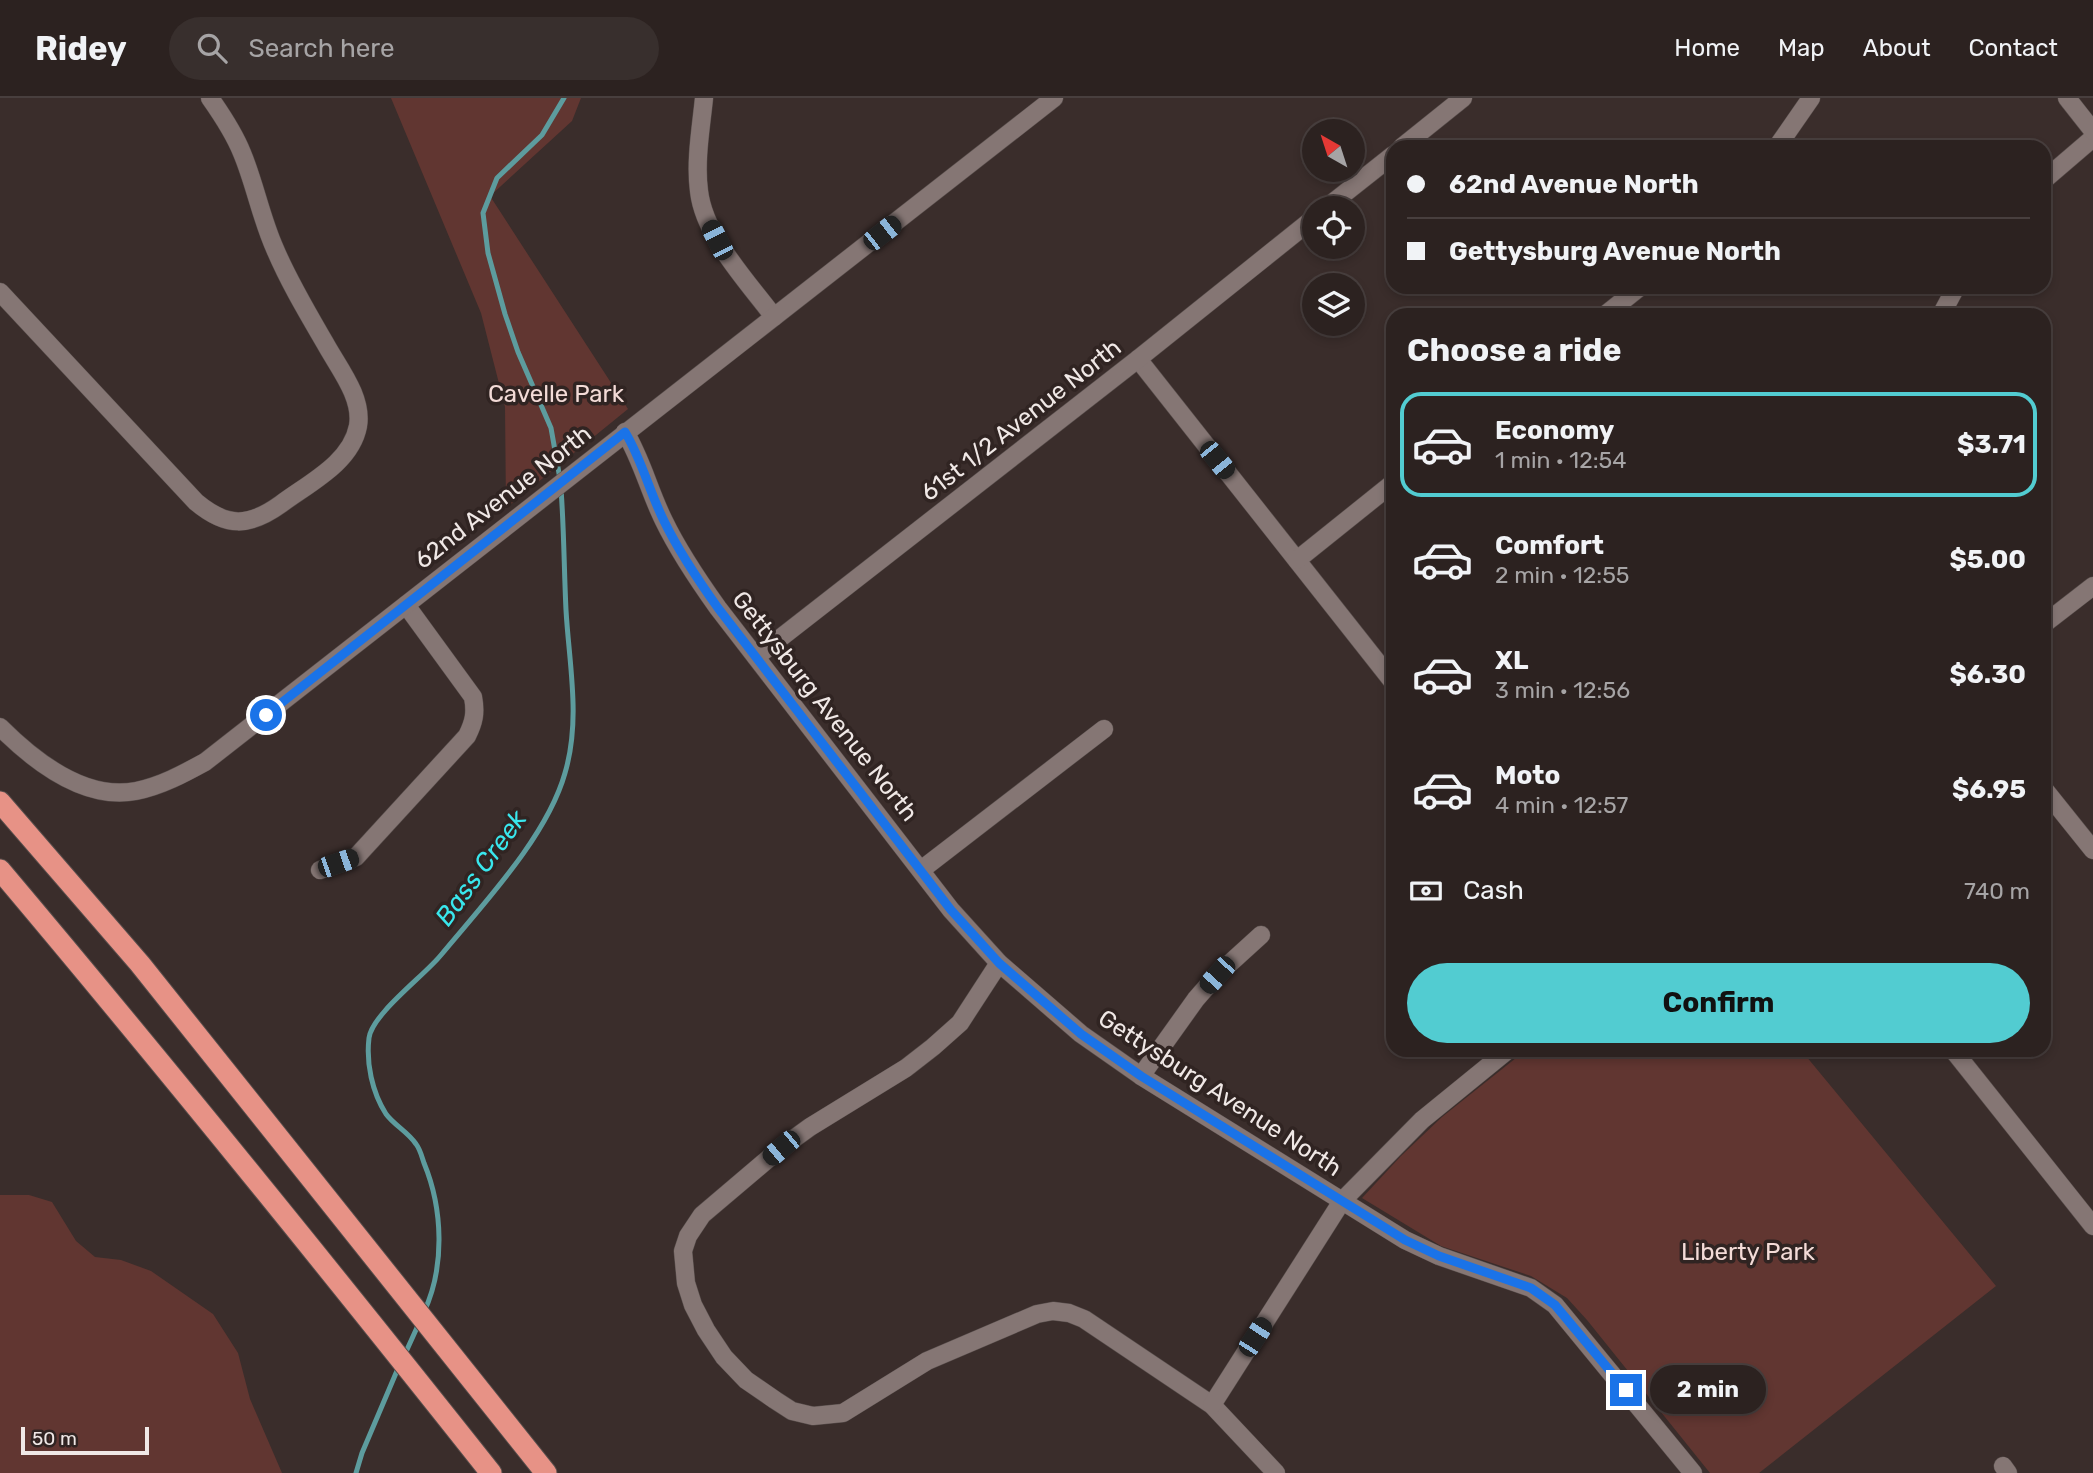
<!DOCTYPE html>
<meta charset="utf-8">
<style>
:root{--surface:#2c2220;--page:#382f2d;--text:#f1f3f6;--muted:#a6a4a5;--line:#483f3e;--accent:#52ccd1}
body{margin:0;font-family:Rubik,sans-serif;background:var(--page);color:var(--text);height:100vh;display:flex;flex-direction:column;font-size:26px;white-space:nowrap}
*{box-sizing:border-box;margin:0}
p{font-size:23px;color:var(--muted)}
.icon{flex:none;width:38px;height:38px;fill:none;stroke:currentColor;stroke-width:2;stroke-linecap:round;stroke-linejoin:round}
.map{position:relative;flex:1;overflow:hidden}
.details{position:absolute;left:1386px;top:210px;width:665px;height:749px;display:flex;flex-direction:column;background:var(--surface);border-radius:21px;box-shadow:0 4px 10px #0003,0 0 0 2px var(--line)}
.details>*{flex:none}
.top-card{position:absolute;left:1386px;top:42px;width:665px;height:154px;border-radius:21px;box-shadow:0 4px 10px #0003,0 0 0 2px var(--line);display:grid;align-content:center;height:154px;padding:0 21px;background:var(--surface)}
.needle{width:46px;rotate:321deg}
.buttons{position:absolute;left:1302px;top:21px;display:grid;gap:14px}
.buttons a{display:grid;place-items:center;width:63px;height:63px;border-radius:50%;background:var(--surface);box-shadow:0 4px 10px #0003,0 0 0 2px var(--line);font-size:35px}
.scale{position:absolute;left:21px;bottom:18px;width:128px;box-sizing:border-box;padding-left:7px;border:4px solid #f0e8e6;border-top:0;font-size:19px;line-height:24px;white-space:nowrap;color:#f0e8e6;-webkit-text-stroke:5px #302422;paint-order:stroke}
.end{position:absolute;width:32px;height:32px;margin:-16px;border:9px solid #1a73e8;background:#fff;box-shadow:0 0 0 4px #fff}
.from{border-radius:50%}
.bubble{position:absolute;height:49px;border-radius:24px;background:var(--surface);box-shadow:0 4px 10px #0003,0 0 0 2px var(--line);font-size:23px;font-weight:700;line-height:49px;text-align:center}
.car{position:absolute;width:21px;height:42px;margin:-21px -10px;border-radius:9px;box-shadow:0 0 5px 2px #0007;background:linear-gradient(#222 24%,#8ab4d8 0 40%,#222 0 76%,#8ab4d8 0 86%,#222 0)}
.top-card b{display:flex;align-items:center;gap:24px;height:66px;font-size:26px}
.top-card b+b{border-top:2px solid var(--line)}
.top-card i{width:18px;height:18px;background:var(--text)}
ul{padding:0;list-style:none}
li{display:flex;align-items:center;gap:21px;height:105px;margin:0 14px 10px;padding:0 7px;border:4px solid transparent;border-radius:21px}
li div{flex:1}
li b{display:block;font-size:26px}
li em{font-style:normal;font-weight:700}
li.active{border-color:var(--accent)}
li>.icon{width:63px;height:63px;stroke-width:1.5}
h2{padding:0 21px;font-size:32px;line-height:84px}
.pay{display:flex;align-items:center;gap:18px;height:77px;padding:0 21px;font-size:26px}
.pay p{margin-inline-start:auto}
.button{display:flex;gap:14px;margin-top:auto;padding:14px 21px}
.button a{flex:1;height:80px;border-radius:42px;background:var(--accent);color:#111;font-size:28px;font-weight:700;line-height:80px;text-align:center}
header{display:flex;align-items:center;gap:42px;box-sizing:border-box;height:98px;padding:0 35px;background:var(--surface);border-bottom:2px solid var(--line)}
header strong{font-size:33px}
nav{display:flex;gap:38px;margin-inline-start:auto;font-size:24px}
.search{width:490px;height:63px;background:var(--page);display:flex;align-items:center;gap:18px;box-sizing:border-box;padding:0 24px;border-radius:38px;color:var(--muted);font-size:26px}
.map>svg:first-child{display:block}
</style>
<header>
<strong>Ridey</strong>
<div class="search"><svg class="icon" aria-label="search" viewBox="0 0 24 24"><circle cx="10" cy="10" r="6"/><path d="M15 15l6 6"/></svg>Search here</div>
<nav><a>Home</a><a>Map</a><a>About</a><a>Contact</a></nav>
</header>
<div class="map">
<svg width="2093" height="1375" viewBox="0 0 2093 1375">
<rect width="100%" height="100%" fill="#3a2d2b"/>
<g fill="#613631">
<path d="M391,0H581L572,23L490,98L628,311L506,410L505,309L481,215Z"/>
<path d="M1526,952H1801L1996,1188L1759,1375H1710L1587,1222L1567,1200L1531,1178L1441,1148L1362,1100L1401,1058L1442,1019Z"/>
<path d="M0,1097H29L52,1104L76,1143L95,1159L121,1162L151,1173L213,1216L238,1255L250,1301L282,1375H0Z"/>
</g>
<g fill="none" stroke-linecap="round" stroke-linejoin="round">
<g stroke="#5d9c9e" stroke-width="5">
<path d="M560,381L551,330L518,254L505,216L488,155L483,115L497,80L542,37L564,0"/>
<path d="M424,1214C445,1169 443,1111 424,1065C422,1059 420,1051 416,1046C408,1034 394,1027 386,1016C372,994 366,965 369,940C372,916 425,877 441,857C483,806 547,739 565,675C581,621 569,566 566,512C564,471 564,431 561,391"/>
<path d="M405,1256L420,1223"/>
<path d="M356,1375L362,1355L399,1268"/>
</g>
<defs>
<g id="street">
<path d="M704,0C701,30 695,63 699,93C704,138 747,183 774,219"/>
<path d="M1402,49L1463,0"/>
<path d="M1777,49L1811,0"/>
<path d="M2044,82L2093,40"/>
<path d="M1326,110L1393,57"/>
<path d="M0,194L196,404C227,430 249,429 281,406C309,385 351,365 358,328C363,299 338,269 325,245C307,214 289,184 275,151C261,120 255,86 242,55C234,35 222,17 210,0"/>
<path d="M1605,217L1640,189"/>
<path d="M1941,217L1956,189"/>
<path d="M1138,261L1393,584"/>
<path d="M625,334C642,362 649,393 664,423C679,454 698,482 718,510L951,812L999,865L1081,936L1141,978L1405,1142L1439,1158L1531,1190L1555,1207L1693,1375"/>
<path d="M1297,462L1393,385"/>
<path d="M2044,526L2093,488"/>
<path d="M756,559L1138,261L1314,120"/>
<path d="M2044,691L2093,752"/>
<path d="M320,772L356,759L467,638C474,624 476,615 473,599L406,507"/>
<path d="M921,772L1104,631"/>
<path d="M999,865L960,925L933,949L906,970L810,1029L781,1050L702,1117L688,1138L683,1153L686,1185L693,1207L706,1232L724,1259L746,1282L775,1302L792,1313L813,1318L843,1315L927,1263L1037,1216L1053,1213L1069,1215L1084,1221L1212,1307L1276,1375"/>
<path d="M1953,952L2093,1128"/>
<path d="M1141,978L1196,901L1217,877L1261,837"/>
<path d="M1212,1307L1342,1103L1422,1022L1508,952"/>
<path d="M2003,1368L2008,1375"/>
</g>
<g id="secondary">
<path d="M2067,0L2093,33"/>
<path d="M0,629C34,663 85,703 136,693C161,688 183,676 205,664L1054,0"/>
</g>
<g id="highway">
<path d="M0,704L140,866L546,1375"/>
<path d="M0,772C167,970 330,1172 491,1375"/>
</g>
</defs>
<use href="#street" stroke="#574d4b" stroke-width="19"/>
<use href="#secondary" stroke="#574d4b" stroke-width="19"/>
<use href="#highway" stroke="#574d4b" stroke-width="23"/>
<use href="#street" stroke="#857674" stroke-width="18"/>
<use href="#secondary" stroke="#857674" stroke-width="18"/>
<use href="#highway" stroke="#e79286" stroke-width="21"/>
</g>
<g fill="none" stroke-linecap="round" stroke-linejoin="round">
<path stroke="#1a73e8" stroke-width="9" d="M266,617L625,334C642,362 649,393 664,423C679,454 698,482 718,510L951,812L999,865L1081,936L1141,978L1405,1142L1439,1158L1531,1190L1555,1207L1626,1292"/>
</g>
<g text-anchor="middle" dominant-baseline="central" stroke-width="7" stroke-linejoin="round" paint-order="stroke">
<g font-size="24" fill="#f3dbd7" stroke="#302422">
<text x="556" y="296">Cavelle Park</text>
<text x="1748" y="1154">Liberty Park</text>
</g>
<g font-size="24" fill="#f0e8e6" stroke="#302422">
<text transform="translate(1021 322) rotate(-38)">61st 1/2 Avenue North</text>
<text transform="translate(503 399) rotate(-38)">62nd Avenue North</text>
<text transform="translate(825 608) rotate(52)">Gettysburg Avenue North</text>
<text transform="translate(1220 995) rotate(33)">Gettysburg Avenue North</text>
</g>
<g font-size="26" font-style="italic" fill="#39e7ed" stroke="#302422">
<text transform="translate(481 770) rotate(-54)">Bass Creek</text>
</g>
</g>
</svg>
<div class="buttons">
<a><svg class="needle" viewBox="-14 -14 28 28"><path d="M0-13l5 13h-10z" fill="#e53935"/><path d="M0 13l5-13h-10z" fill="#a6a4a5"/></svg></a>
<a><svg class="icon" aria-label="locate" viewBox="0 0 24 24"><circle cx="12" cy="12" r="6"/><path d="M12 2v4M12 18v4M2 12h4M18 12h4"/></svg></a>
<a><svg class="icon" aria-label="layers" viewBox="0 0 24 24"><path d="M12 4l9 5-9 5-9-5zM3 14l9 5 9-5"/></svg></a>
</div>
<div class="scale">50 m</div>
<i class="end from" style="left:266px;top:617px"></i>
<i class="end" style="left:1626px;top:1292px"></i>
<div class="bubble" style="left:1650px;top:1267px;width:116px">2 min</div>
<i class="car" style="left:882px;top:135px;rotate:52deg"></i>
<i class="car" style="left:717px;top:142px;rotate:333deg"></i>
<i class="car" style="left:1217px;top:362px;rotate:141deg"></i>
<i class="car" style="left:338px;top:765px;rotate:71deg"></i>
<i class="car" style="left:1217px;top:877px;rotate:222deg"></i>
<i class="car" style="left:781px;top:1050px;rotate:230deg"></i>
<i class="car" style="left:1255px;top:1239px;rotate:33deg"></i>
<div class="top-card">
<b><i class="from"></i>62nd Avenue North</b>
<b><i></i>Gettysburg Avenue North</b>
</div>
<section class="details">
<h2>Choose a ride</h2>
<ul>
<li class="active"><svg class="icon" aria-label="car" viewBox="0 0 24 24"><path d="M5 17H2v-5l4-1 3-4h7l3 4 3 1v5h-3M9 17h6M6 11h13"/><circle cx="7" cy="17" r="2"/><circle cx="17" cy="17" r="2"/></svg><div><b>Economy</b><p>1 min · 12:54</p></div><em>$3.71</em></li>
<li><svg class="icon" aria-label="car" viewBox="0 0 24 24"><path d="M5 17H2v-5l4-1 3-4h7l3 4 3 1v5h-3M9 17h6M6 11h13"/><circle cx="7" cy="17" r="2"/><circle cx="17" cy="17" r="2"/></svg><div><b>Comfort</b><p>2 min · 12:55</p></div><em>$5.00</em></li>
<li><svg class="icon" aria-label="car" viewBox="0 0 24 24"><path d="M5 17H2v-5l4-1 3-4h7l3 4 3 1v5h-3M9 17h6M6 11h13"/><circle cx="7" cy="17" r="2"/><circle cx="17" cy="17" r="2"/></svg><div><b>XL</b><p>3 min · 12:56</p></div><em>$6.30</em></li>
<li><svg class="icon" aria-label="car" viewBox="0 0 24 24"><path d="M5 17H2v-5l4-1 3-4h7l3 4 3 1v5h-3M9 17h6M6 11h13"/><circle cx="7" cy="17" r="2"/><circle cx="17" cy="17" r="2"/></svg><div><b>Moto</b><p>4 min · 12:57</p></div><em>$6.95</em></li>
</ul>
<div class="pay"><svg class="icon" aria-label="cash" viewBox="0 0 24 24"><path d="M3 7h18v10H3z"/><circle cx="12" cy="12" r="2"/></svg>Cash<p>740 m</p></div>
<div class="button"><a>Confirm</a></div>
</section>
</div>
